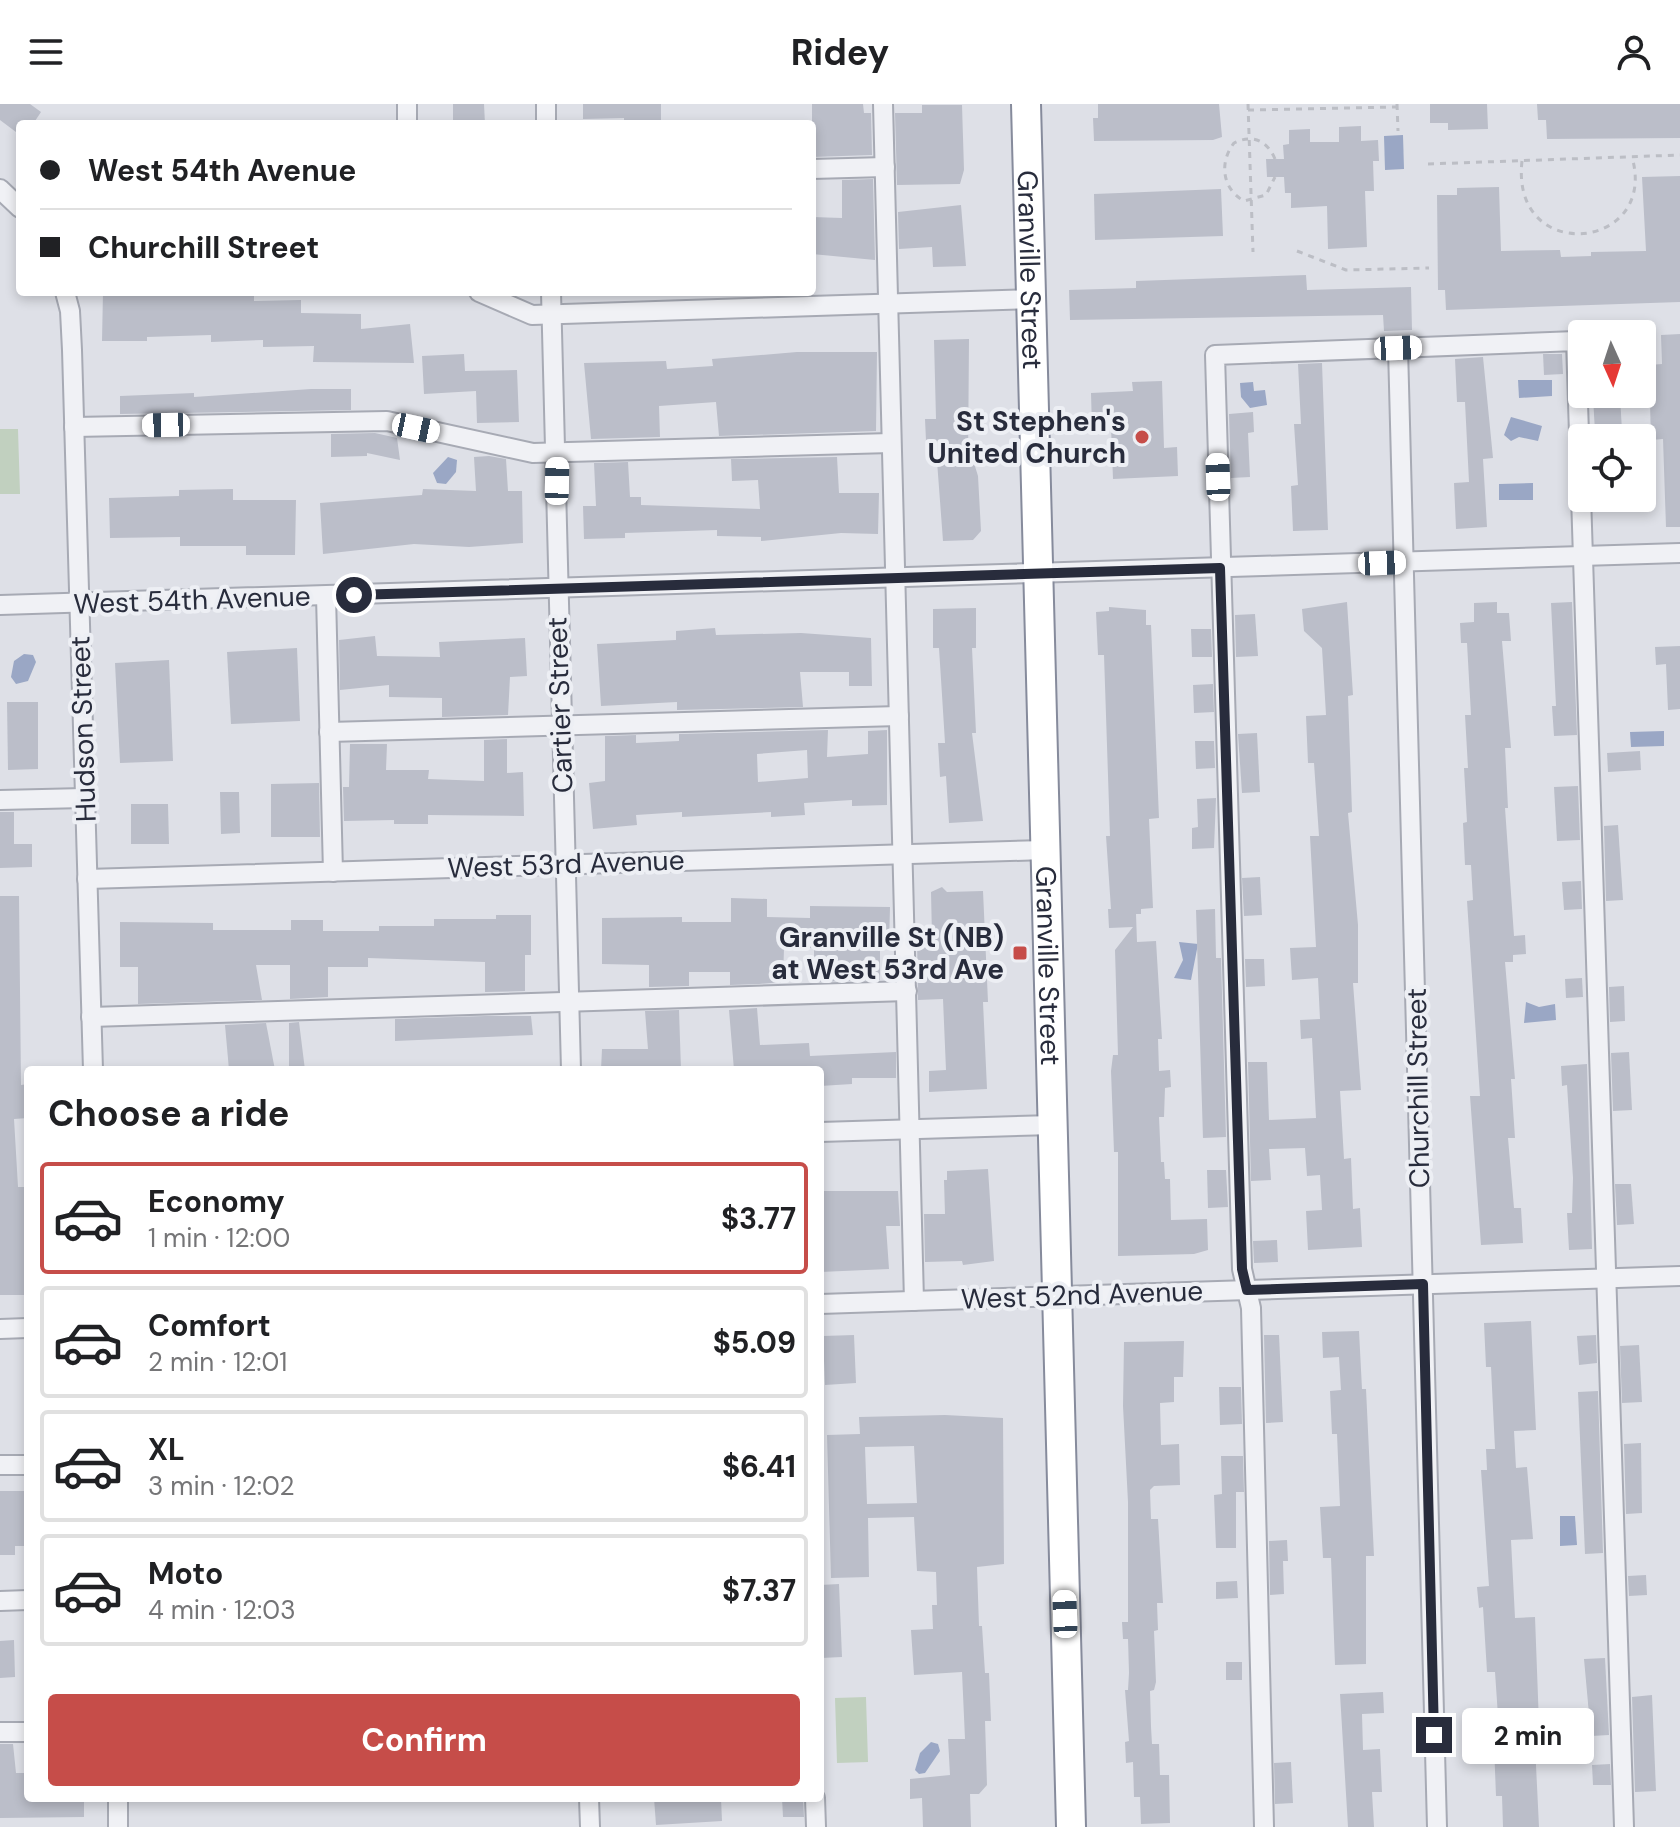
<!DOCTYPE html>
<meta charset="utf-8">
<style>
:root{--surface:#fff;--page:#f2f2f2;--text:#202124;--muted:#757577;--line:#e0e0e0;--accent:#c64d49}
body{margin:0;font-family:"DM Sans",sans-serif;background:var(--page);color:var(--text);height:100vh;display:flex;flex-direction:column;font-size:30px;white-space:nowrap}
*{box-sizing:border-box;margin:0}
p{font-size:26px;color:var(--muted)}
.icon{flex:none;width:44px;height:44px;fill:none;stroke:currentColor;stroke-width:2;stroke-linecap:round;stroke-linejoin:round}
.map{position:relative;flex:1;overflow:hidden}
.panel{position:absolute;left:24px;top:962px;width:800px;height:736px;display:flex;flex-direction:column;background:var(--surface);border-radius:8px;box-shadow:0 4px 12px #0003}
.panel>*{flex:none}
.guide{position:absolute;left:16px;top:16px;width:800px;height:176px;border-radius:8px;box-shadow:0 4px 12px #0003;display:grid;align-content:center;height:176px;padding:0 24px;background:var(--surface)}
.needle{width:52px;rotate:177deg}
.fabs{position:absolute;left:1568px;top:216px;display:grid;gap:16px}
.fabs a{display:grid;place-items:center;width:88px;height:88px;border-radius:8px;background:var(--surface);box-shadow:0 4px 12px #0003;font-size:40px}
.end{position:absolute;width:36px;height:36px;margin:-18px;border:10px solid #282c3c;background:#fff;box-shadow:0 0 0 4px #fff}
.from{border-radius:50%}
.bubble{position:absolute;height:56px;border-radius:8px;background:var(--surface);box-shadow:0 4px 12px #0003;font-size:26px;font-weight:700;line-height:56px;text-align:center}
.car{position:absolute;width:24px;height:48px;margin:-24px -12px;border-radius:10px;box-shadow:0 0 6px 2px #0007;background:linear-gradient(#fff 24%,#345 0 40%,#fff 0 76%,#345 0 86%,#fff 0)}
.guide b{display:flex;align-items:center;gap:28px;height:76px;font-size:30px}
.guide b+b{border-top:2px solid var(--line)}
.guide i{width:20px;height:20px;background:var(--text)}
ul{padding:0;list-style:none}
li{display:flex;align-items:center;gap:24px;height:112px;margin:0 16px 12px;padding:0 8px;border:4px solid var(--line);border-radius:8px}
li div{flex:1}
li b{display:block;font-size:30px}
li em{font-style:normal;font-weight:700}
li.current{border-color:var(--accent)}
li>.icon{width:72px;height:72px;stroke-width:1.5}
h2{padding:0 24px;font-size:36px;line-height:96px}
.primary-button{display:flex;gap:16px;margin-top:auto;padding:16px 24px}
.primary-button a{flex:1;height:92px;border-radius:8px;background:var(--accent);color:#fff;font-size:32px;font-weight:700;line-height:92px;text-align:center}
header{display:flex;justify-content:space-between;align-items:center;height:104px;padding:0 24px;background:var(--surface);font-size:36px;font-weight:700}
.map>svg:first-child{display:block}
</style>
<header><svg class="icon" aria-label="menu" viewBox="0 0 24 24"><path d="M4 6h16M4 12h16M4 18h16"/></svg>Ridey<svg class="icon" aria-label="person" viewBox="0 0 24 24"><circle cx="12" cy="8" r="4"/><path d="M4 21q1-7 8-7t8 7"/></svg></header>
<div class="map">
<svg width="1680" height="1723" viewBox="0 0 1680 1723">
<rect width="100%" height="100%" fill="#dee0e7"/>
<g fill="#c1d0bf">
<path d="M18,325L20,390H0V325Z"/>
<path d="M866,1593L868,1658L837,1659L835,1594Z"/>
</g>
<g fill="#9aa7c5">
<path d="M1403,31L1404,65L1385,66L1384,32Z"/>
<path d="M1518,276H1552V292L1519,294Z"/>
<path d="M1253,278L1254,287L1265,286L1267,301L1250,304L1241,293L1240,279Z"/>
<path d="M1511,313L1542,322L1538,337L1519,333L1511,337L1504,331Z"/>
<path d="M448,353L457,356L456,368L446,380L437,379L433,369Z"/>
<path d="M1533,379V396H1499V380Z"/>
<path d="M24,550L33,551L36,558L28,577L16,580L11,573L14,557Z"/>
<path d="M1664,627V642L1631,643L1630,628Z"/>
<path d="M1179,838L1198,840L1191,876L1174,874L1183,856Z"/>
<path d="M1526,898L1539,903L1555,900L1556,916L1524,919Z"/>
<path d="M1560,1412H1575L1577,1441L1560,1442Z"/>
<path d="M931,1638L938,1640L940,1647L925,1669L919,1670L915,1666L920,1649Z"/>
</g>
<g fill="#bbbec9" fill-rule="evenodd">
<path d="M0,0H30L41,8L33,20H20V31L0,16Z"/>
<path d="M453,0H484L485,20H453Z"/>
<path d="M583,0H661V20H624V14L583,15Z"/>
<path d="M812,0H863L864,9H871L872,51L812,53Z"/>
<path d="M1098,0H1219L1222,33L1213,36L1094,37L1093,14H1098Z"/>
<path d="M1430,0H1487L1488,25L1448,26V19H1430Z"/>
<path d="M1537,0H1680V34L1547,35L1546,16H1538Z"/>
<path d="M922,1H962L964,66L960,80L897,81L895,9H922Z"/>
<path d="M1361,22V37L1378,36L1379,57H1373L1374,87H1365L1367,143L1328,145L1327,102L1291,104V89H1285L1284,73H1267L1266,55H1284L1283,41L1289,40V26L1310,25V38H1339V23Z"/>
<path d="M1680,72V198L1446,206L1445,186H1438L1437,91H1457V84L1499,83L1501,147L1560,146L1561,153L1591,152V148L1646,147L1642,73Z"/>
<path d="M873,75L875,156L812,150V113L842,114V76Z"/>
<path d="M1221,85L1223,132L1095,136L1094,90Z"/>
<path d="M961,101L966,162L933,163L932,143L899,145L898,108Z"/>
<path d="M1306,171L1307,186L1411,183L1412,226L1384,227L1383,211L1070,216L1069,186L1136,184V177Z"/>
<path d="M103,188H148L147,191L254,188V197L301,196V209L361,210V225L410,220L414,259L313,258L314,242L263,243V236L211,238V231L147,233V237H102Z"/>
<path d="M1680,230V423H1666L1663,335L1651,336L1649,261L1662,260L1661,231Z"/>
<path d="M969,235L968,359H974L978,372L981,427L973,436L943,437L937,357L927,358L925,315H936L934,236Z"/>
<path d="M797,248H877L876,327L719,332L716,298L659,302L660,333L591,335L584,259L666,257L667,265L713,262L712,255Z"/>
<path d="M464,250L465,267L517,266L519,318L477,319L476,287L424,290L422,252Z"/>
<path d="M1543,250H1562L1563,270L1544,271Z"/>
<path d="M1483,253L1493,354L1483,355L1487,423L1456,425L1454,379L1469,378L1465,298H1457L1455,255Z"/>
<path d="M1322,259L1328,426L1293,427L1291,382L1298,381L1294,320H1301L1298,260Z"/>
<path d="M1162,277L1164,344L1177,343L1178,372L1113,375L1111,323L1092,324L1091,289L1133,287L1132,278Z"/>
<path d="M311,285H351V306L120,310V292L194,289V293Z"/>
<path d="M1620,292L1622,327L1595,328L1593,293Z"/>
<path d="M1253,308L1254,328L1248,329L1250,373L1231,374L1229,310Z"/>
<path d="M375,329L397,334L400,356L367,349V352L331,353V330Z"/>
<path d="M489,352L506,355L508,387H522L523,439L469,443L414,440L323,450L320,399L422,391L423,385L476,387L474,353Z"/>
<path d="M837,353L839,389H879L878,430L841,429L761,437V433L717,432V426L625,429V434L584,435L583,402H596L594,359L628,358L630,393H641V401L760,405L758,376L732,377L731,355Z"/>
<path d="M233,385V396H296L295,451H246V442H180V433L110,434L109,394L179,392V386Z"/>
<path d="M1347,498L1353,591L1348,592L1352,708L1348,709L1358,821V879H1353L1361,986L1340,987L1344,1055L1351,1054L1353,1105L1360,1104L1362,1143L1308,1146L1306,1107L1322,1106L1320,1071L1307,1072L1305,1044L1269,1045L1271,1076L1251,1077L1248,958H1267L1269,1016L1316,1014L1312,934L1301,935L1300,916L1320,915L1318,874L1292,876L1290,844L1316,843L1310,732H1319L1314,659H1308L1306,612L1326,611L1322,544L1304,527L1302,505Z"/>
<path d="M1497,498V509H1509L1511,537H1502L1511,644H1505L1508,704H1505L1514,832L1525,831L1526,850L1513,851V858H1505L1515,975H1511L1515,1034H1508L1514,1104H1521L1523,1139L1481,1141L1470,992H1480L1467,797L1473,796L1471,761H1465L1463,719L1467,718L1464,664H1468L1465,611H1471L1467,539H1461L1460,519L1474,518V499Z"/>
<path d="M1572,498L1577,631L1554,632L1552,602H1556L1551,499Z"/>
<path d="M1109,503L1146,506V521H1151L1159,714L1149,715L1153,804L1141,805V810H1136L1137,838L1156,837L1162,935H1158L1159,967L1170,966L1171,983L1165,984L1164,1013H1159L1161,1058H1164L1165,1075H1170L1171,1116L1207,1115L1208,1146L1194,1150L1118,1152V1048H1114L1111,967L1113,951H1118L1115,846L1133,823L1109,824L1108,805H1111L1106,732H1110L1104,551H1098L1096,508L1109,507Z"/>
<path d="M976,504V544H972L976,629H972L983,717L949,719L946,672L940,673L938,639H945L942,591L939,544H933V505Z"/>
<path d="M1255,510L1258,552L1236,553L1235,511Z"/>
<path d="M715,524L716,531L801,529L871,534L872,582H849V568H800L803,603L677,606V598L601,602L597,540L676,536V527Z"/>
<path d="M1191,525H1211L1212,553H1192Z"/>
<path d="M375,532L377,552L440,553L439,538L525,534L527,572L510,573L508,611L442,613V594L389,593V581L340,586L339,536Z"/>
<path d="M1680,542V605L1668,606L1666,560L1656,561L1655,543Z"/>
<path d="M297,544L300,617L231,620L227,548Z"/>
<path d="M169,556L173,657L120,659L115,559Z"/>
<path d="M1213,580L1214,608L1194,609L1193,581Z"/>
<path d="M7,598H38V665L8,666Z"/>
<path d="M828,626L827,653L868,650V627L887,626V701L852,702V696L804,699L805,711L771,713V708L682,713V708L636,711L637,721L593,725L589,679L605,677V632L636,631V639L679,637V630ZM807,646L808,674L758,678L757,650Z"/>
<path d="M1257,629L1260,688L1242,689L1238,630Z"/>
<path d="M507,635V669L523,668L524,712L428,711V720H394V716L344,717L343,683H349L350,640H387L386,666H429L428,675L484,677V636Z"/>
<path d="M1195,637H1214L1215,664L1196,665Z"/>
<path d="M1640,647L1641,666L1608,668L1607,649Z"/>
<path d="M319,679L320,733H271V680Z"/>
<path d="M1578,682L1580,736L1557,737L1554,683Z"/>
<path d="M220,688H239L240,729L221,730Z"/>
<path d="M1216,694L1214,744L1192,745V724L1198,723L1197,695Z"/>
<path d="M131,700H168L169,740H131Z"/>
<path d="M0,708H14V740H32V763L0,764Z"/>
<path d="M1618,721L1623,796L1606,797L1604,722Z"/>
<path d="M1260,773L1262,811L1244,812L1242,774Z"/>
<path d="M1581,777L1582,805L1564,806L1562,778Z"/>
<path d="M942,783L947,788L983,787L988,898H983L987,985L929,988V967L946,966L943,895L918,896L917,833H932L931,788Z"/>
<path d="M0,792H19L21,981L28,980V1014L14,1015L18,1083H28V1191H0Z"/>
<path d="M731,794L767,795V813L810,814V802L890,803L889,841H880V876L814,878V844H784L783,878L759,880L730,881V868H689V882L649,883V861L602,860V814L682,813V818H731Z"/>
<path d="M1215,805L1216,854H1221L1226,1033L1203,1034L1196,806Z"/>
<path d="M496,811H531V851H525V887L485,888V858L368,854V863H328V893L290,895V861H256L262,896L138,900V863H120V818L213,819V826H291V816H323V827H379V822H434V815H496Z"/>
<path d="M1245,855H1264L1265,882L1246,883Z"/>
<path d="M1582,874L1583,893L1566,894L1565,875Z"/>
<path d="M1624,882L1625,917L1610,918L1609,883Z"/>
<path d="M757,904L760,941L809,939L810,952L896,948V974H852V980L820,982V966H734L729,906Z"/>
<path d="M679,906L681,966H601L602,945H648L645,907Z"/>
<path d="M485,912H531L533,931L395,937V915Z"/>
<path d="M299,918L305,966H289V919Z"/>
<path d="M266,919L275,966H229L225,921Z"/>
<path d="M1629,948L1632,1006L1613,1007L1611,949Z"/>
<path d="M1587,960L1592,1145L1569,1146L1567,1109H1572L1573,1074L1567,981L1562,982L1561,962Z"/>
<path d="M988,1065L994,1157L963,1161L962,1157L925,1158L924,1110H945L944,1076H947V1067Z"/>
<path d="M1207,1066H1226L1228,1103L1208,1104Z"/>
<path d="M1615,1080H1631L1634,1120L1617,1121Z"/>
<path d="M820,1087H898L900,1122H886L889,1165L820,1168Z"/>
<path d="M1277,1136L1278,1158L1254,1159L1253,1137Z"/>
<path d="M1531,1217L1536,1326L1514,1327L1516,1364L1527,1363L1533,1435L1511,1436L1515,1514L1535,1513L1539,1620H1534L1539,1723H1503L1502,1692H1496L1494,1641H1500L1495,1568H1487L1483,1503L1479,1504L1477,1483L1489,1482L1481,1366H1487L1486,1345H1495L1491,1263H1486L1484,1219Z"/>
<path d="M1359,1227L1362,1285H1366L1374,1452H1366V1560L1335,1561L1331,1454H1323L1320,1403L1340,1402L1337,1330H1332L1330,1287L1341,1286L1339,1253L1323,1254L1322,1228Z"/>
<path d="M854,1231L856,1279L825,1281L823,1232Z"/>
<path d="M1264,1231H1279L1283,1318L1266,1319Z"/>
<path d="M1596,1231L1597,1259L1579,1261L1577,1232Z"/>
<path d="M1184,1237L1183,1273H1174V1298L1160,1299L1161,1341L1179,1340L1180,1381L1154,1382L1150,1386L1151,1415H1158L1163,1499H1157L1158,1526L1154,1527L1156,1578L1154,1586L1150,1587L1151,1623L1152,1640H1159L1160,1671H1169L1170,1719L1141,1720L1140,1693H1134L1133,1658L1126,1659L1125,1638L1129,1637L1125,1586H1128L1129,1569L1128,1535H1123L1122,1518H1128V1398L1123,1302L1124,1238Z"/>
<path d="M1639,1241L1642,1298L1622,1299L1620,1242Z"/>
<path d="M1219,1283H1241L1242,1320L1220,1321Z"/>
<path d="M1598,1287L1603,1449L1585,1450L1578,1288Z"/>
<path d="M945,1311L1003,1314L1004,1460L977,1463L979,1522H982L985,1569H989L991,1617H985L987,1681L979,1690H970L971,1723H923L922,1694L910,1695V1675L950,1671L948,1635H965L962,1568L914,1571L911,1526L933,1525L932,1501H937L936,1468L917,1467L914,1413L868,1414L869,1473L831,1474L827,1331L860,1330L859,1313ZM914,1342L917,1399L867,1400L865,1343Z"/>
<path d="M1641,1339L1642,1409L1626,1410L1624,1340Z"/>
<path d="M1221,1352H1243L1244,1388H1236V1444H1216L1214,1391L1222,1390Z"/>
<path d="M0,1387H28V1442H15V1451H0Z"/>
<path d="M1287,1436L1288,1457H1283L1284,1490L1270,1491L1269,1437Z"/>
<path d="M1646,1471L1647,1491L1629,1492L1628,1472Z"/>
<path d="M1237,1477L1238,1494L1216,1495V1478Z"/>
<path d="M839,1480L842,1553L821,1554L820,1481Z"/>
<path d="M14,1536L15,1573L0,1574V1537Z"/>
<path d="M1605,1554L1609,1631L1591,1632L1584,1555Z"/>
<rect x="1226" y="1558" width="16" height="18"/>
<path d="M1383,1588L1384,1609L1362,1610L1363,1646L1380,1645L1382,1688H1372L1374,1723H1348L1340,1590Z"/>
<path d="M1652,1591L1656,1687L1635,1688L1632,1593Z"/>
<path d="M0,1640H13L16,1669H28V1694H84V1713L0,1714Z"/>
<path d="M1291,1658L1293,1699L1275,1700L1274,1659Z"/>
<path d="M1610,1660L1611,1681H1593L1592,1661Z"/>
<path d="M654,1694H721L722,1717L656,1721Z"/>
<path d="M782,1694H803L804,1713H783Z"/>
</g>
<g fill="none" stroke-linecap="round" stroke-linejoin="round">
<defs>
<g id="minor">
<path d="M407,0V20"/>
<path d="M546,0V20"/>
<path d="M883,0L914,1197"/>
<path d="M812,65L885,63"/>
<path d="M0,85L20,104"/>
<path d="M65,188L70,207L72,246L93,966"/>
<path d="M479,188L532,211L1031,195"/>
<path d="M551,188L571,966"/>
<path d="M1398,244L1437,1723"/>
<path d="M74,323L387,317L533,349L891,339"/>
<path d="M326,492L333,768"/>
<path d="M0,501L1680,449"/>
<path d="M329,628L899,612"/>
<path d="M0,696L84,694"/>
<path d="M87,775L1045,746"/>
<path d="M91,913L907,887"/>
<path d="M820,1028L1053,1021"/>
<path d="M820,1200L1680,1172"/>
<path d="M0,1225L28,1224"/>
<path d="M0,1361H28"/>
<path d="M0,1497L28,1496"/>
<path d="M0,1628H28"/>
<path d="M118,1694V1723"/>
<path d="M589,1694L590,1723"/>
<path d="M815,1694L816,1723"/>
<path d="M1264,1723L1251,1204L1242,1165L1215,251L1576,237L1624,1723"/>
</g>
<g id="highway">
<path id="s1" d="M1026,0L1071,1723"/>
</g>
</defs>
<use href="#minor" stroke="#a7aab4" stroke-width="22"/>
<use href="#highway" stroke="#868b9c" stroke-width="32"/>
<g stroke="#bcbec5" stroke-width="3" stroke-dasharray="6 6" stroke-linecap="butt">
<path d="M1248,0L1253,148"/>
<path d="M1397,0L1398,27"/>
<path d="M1248,6L1397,3"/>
<path d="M1275,55C1267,36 1252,30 1234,39C1219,58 1222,85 1244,97L1266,91L1275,73"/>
<path d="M1522,57C1510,162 1659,147 1632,53"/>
<path d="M1428,60L1680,51"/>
<path d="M1297,147L1346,166L1429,164"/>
</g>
<use href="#minor" stroke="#f0f1f5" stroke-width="18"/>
<use href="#highway" stroke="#fff" stroke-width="28"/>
</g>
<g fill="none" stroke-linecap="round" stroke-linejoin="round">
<path stroke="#282c3c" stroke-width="10" d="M354,491L1220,464L1242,1165L1247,1186L1423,1180L1434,1631"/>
</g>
<g fill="#c64d49" stroke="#edeff4" stroke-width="3">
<circle cx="1142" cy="333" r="8"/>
<rect x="1012" y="841" width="16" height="16" rx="4"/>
</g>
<g text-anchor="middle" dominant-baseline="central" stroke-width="8" stroke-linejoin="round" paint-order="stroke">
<g font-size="28" fill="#282c3c" stroke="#edeff4">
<text stroke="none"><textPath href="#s1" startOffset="166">Granville Street</textPath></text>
<text transform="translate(192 496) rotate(-2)">West 54th Avenue</text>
<text transform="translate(560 601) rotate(-92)">Cartier Street</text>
<text transform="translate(83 625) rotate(-92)">Hudson Street</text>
<text transform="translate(566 760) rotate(-2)">West 53rd Avenue</text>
<text stroke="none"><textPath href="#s1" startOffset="862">Granville Street</textPath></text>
<text transform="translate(1418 984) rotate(-91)">Churchill Street</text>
<text transform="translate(1082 1191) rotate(-2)">West 52nd Avenue</text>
</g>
<g font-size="28" font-weight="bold" fill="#282c3c" stroke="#edeff4" text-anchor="end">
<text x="1126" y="317">St Stephen's<tspan x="1126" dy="32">United Church</tspan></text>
<text x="1004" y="833">Granville St (NB)<tspan x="1004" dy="32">at West 53rd Ave</tspan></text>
</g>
</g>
</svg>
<div class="fabs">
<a><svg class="needle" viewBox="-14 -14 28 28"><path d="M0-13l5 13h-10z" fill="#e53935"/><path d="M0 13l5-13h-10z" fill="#757577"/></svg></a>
<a><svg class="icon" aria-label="locate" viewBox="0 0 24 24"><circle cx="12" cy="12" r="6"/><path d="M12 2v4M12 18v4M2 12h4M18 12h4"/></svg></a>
</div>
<i class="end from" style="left:354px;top:491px"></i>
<i class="end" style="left:1434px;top:1631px"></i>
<div class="bubble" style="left:1462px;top:1604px;width:132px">2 min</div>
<i class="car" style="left:1398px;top:244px;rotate:88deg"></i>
<i class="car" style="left:166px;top:321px;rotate:269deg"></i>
<i class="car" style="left:416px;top:324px;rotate:102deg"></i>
<i class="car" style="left:1218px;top:373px;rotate:358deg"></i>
<i class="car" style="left:557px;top:377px;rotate:1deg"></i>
<i class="car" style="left:1382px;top:459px;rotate:88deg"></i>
<i class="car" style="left:1065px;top:1510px;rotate:358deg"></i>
<div class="guide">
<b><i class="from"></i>West 54th Avenue</b>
<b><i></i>Churchill Street</b>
</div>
<section class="panel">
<h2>Choose a ride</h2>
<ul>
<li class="current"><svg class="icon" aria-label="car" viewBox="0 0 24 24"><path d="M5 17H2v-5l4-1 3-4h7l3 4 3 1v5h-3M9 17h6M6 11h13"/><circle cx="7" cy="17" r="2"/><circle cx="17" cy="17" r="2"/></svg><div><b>Economy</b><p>1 min · 12:00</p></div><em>$3.77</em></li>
<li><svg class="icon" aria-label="car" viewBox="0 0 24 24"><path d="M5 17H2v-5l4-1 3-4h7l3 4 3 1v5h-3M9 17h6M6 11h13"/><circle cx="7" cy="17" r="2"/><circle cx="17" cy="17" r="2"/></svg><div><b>Comfort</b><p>2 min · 12:01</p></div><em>$5.09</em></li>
<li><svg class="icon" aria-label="car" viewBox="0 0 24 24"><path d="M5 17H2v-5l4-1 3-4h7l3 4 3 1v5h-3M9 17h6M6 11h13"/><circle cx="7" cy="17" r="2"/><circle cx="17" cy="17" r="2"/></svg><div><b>XL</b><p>3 min · 12:02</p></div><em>$6.41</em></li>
<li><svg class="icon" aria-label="car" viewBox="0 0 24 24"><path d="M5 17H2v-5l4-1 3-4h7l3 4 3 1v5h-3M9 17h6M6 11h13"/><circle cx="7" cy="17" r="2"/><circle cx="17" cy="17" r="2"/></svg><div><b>Moto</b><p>4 min · 12:03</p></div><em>$7.37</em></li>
</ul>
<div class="primary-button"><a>Confirm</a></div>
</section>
</div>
